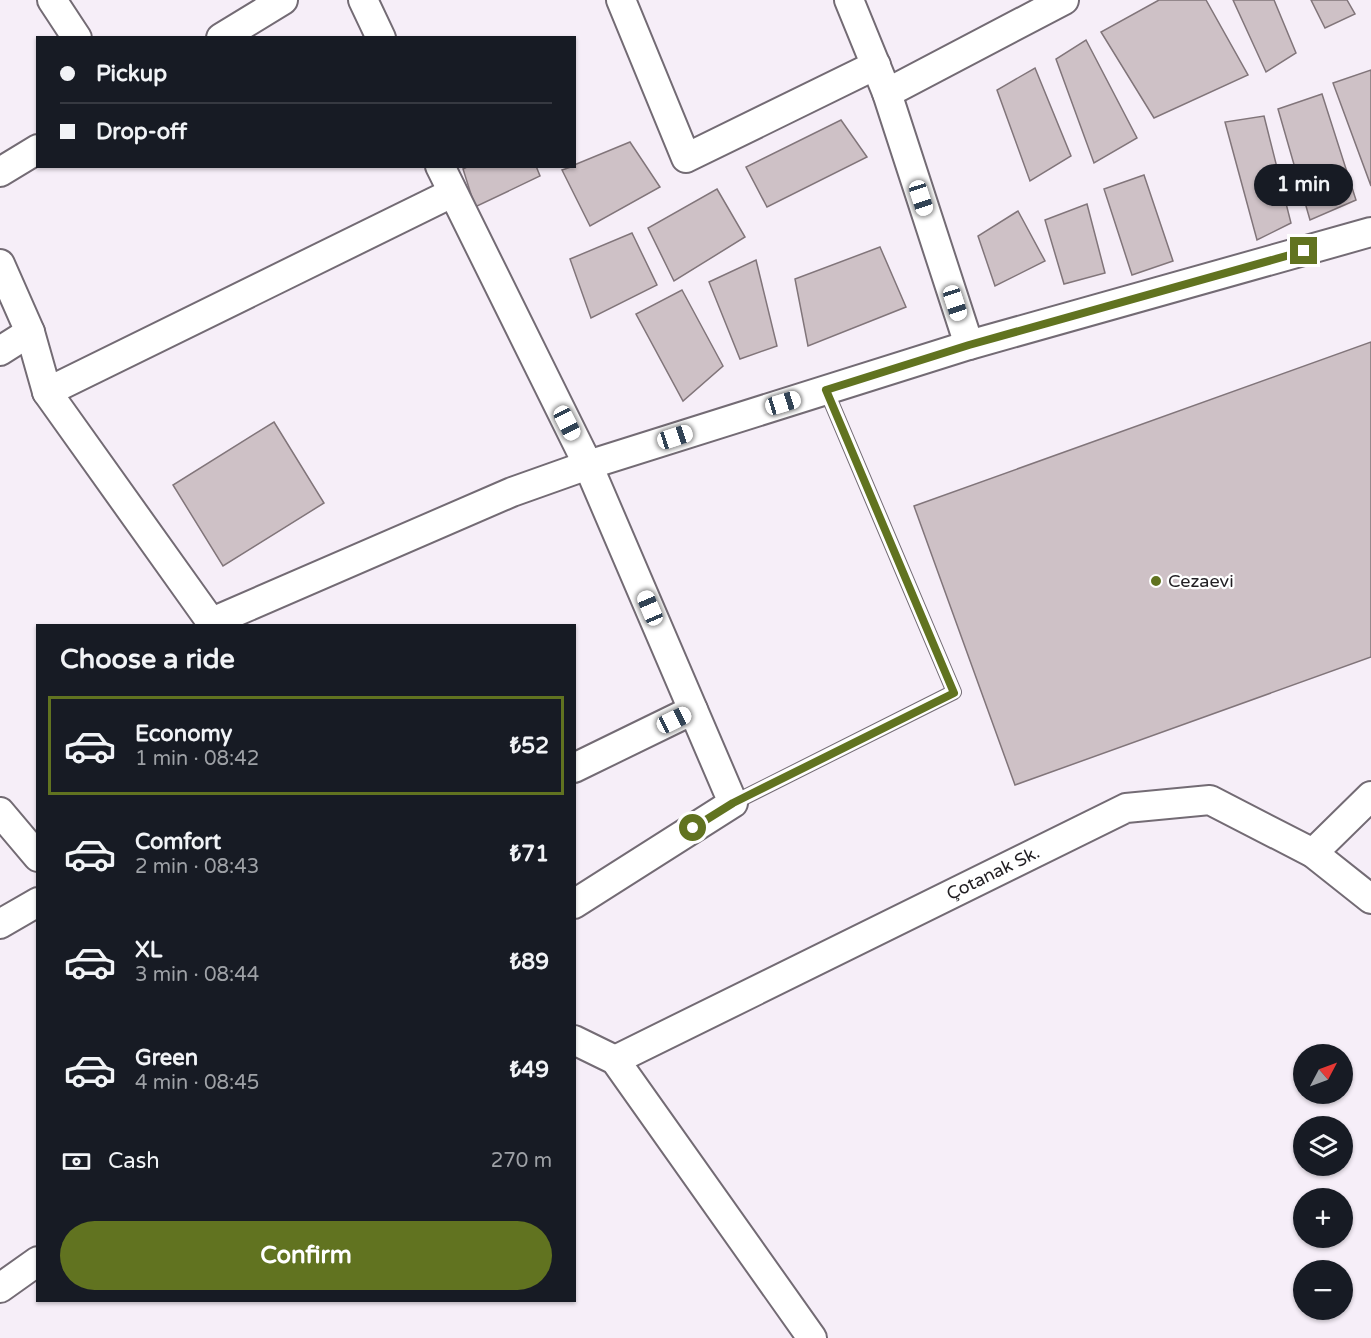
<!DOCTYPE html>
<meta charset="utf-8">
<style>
:root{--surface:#171b24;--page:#242831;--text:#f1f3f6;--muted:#9ea1a6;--line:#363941;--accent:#617320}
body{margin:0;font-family:"Varela Round",sans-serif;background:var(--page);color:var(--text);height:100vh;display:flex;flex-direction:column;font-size:22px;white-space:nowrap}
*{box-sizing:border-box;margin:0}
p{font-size:20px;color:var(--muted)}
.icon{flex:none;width:33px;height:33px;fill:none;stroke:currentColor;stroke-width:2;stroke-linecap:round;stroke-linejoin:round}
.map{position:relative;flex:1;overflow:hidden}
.drawer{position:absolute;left:36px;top:624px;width:540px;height:678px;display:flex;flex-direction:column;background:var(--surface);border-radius:0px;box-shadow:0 2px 4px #0004}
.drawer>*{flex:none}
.top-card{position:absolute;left:36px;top:36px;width:540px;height:132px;border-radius:0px;box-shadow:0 2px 4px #0004;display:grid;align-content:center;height:132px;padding:0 24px;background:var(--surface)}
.needle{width:39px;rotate:49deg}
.tools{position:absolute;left:1293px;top:1044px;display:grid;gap:12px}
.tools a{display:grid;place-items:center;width:60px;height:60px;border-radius:50%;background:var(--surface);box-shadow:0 2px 4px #0004;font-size:30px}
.end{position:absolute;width:27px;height:27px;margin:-14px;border:8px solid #617320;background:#fff;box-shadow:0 0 0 3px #fff}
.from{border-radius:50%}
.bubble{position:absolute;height:42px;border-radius:21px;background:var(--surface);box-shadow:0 2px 4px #0004;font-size:20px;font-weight:700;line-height:42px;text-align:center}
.car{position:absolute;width:18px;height:36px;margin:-18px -9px;border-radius:8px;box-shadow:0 0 4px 2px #0007;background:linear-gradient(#fff 24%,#345 0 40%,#fff 0 76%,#345 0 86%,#fff 0)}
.top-card b{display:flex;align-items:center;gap:21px;height:57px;font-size:22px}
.top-card b+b{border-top:2px solid var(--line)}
.top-card i{width:15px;height:15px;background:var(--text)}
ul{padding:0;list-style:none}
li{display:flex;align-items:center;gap:18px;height:99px;margin:0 12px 9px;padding:0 12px;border:3px solid transparent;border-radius:0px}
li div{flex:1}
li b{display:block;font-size:22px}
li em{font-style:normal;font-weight:700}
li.selected{border-color:var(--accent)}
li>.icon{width:54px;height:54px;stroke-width:1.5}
h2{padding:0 24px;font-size:27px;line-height:72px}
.pay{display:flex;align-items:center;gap:15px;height:66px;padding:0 24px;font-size:22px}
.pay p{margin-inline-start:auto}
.cta{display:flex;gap:12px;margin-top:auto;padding:12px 24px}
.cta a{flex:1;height:69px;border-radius:36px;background:var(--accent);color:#fff;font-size:24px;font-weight:700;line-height:69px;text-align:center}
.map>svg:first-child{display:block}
</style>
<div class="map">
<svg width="1371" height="1338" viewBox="0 0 1371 1338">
<rect width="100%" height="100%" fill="#f6eef8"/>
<g fill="#cec1c6" stroke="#81757a" stroke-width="1.5">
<path d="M1159,0H1206L1248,75L1154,118L1101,32Z"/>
<path d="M1233,0H1274L1296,53L1266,72Z"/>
<path d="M1311,0H1347L1355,14L1325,28Z"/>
<path d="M1086,40L1137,138L1094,163L1056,59Z"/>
<path d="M1035,68L1071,156L1030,181L997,90Z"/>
<path d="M1371,70V186L1333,83Z"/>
<path d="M1322,94L1356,200L1310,220L1278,109Z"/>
<path d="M1264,116L1291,223L1257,240L1225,122Z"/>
<path d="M841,120L867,157L767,207L746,167Z"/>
<path d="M630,142L660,187L590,226L562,170L574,166V165Z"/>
<path d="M469,166H536L540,176L475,207L463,169Z"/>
<path d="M1144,175L1173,261L1132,275L1104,189Z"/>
<path d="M717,189L745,237L674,281L648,228Z"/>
<path d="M1087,204L1105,273L1064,284L1045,220Z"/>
<path d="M1018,211L1045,261L995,286L978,236Z"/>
<path d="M632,233L657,285L591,318L570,259Z"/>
<path d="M880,247L906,307L808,346L795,279Z"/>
<path d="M756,260L777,346L740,359L709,282Z"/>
<path d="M682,290L723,366L683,401L636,314Z"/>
<path d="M1371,342V657L1015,785L914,506Z"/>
<path d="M274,422L324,503L223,566L173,485Z"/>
</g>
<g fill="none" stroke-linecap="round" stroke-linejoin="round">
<defs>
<path id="lane" d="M733,803L954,692L826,390"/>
<g id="street">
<path d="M52,0L77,38"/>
<path d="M363,0L381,38"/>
<path d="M621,0L686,158L876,65"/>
<path d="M849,0L887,93L969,345"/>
<path d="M221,38L283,0"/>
<path d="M887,93L1064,0"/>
<path d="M440,166L588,465L733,803L574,904"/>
<path d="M0,172L38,149"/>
<path d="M0,264L30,332L47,392L214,626"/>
<path d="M0,351L30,332"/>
<path d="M47,392L452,193"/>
<path d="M212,622L512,492L588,465L969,345L1371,232"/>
<path d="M574,768L693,710"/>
<path d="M0,812L38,857"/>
<path d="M1313,853L1371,796"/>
<path d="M0,924L38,902"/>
<path d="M574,1040L615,1060L812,1338"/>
<path d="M615,1060L1126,808L1210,800L1313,853L1371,899"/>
<path d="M0,1288L38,1261"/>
</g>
</defs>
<use href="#lane" stroke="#736b74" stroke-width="16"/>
<use href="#street" stroke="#736b74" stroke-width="32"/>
<use href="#lane" stroke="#fff" stroke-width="14"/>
<use href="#street" stroke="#fff" stroke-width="28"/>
</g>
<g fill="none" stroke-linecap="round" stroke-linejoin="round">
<path stroke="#617320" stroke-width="8" d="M693,828L733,803L954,693L826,390L969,345L1304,251"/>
</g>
<circle fill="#617320" stroke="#fff" stroke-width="2" cx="1156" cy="581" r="6"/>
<g text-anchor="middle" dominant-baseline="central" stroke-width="4.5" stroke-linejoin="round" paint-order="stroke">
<g font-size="18" fill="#211e22" stroke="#fff" text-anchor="start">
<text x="1168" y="581">Cezaevi</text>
</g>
<g font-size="18" fill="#211e22" stroke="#fff">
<text transform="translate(993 873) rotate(-26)">Çotanak Sk.</text>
</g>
</g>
</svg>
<div class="tools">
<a><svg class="needle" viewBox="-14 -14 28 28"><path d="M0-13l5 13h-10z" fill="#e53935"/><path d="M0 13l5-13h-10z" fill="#9ea1a6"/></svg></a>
<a><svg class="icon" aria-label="layers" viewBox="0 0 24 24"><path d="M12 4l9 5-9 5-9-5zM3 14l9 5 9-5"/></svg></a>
<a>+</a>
<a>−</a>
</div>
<i class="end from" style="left:693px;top:828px"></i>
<i class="end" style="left:1304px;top:251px"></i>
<div class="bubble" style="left:1254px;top:164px;width:99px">1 min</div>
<i class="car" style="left:921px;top:198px;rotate:162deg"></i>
<i class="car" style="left:955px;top:303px;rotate:162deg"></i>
<i class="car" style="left:783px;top:403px;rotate:73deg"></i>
<i class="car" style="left:567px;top:423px;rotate:153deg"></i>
<i class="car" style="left:675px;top:437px;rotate:72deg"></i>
<i class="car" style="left:650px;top:608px;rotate:337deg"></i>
<i class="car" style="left:674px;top:720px;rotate:64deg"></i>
<div class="top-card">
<b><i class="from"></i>Pickup</b>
<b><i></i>Drop-off</b>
</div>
<section class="drawer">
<h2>Choose a ride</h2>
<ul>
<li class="selected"><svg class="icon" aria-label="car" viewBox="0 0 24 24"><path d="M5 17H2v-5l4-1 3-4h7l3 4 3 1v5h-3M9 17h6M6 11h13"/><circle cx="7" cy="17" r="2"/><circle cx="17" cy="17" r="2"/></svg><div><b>Economy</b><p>1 min · 08:42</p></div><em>₺52</em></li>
<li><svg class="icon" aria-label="car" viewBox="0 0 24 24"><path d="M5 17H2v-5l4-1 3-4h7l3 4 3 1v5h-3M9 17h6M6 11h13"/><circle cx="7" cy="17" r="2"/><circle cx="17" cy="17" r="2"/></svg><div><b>Comfort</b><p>2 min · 08:43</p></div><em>₺71</em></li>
<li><svg class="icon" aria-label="car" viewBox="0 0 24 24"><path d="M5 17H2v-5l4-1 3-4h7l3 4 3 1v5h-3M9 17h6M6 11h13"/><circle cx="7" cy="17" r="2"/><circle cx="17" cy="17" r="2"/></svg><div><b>XL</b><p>3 min · 08:44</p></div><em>₺89</em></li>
<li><svg class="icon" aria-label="car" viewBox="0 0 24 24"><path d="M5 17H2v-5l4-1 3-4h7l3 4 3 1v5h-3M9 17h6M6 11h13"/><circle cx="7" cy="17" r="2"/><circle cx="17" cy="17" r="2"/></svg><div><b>Green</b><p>4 min · 08:45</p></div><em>₺49</em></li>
</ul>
<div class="pay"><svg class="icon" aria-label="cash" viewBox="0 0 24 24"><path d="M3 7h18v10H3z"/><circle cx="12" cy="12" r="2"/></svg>Cash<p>270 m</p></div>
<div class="cta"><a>Confirm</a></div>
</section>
</div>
